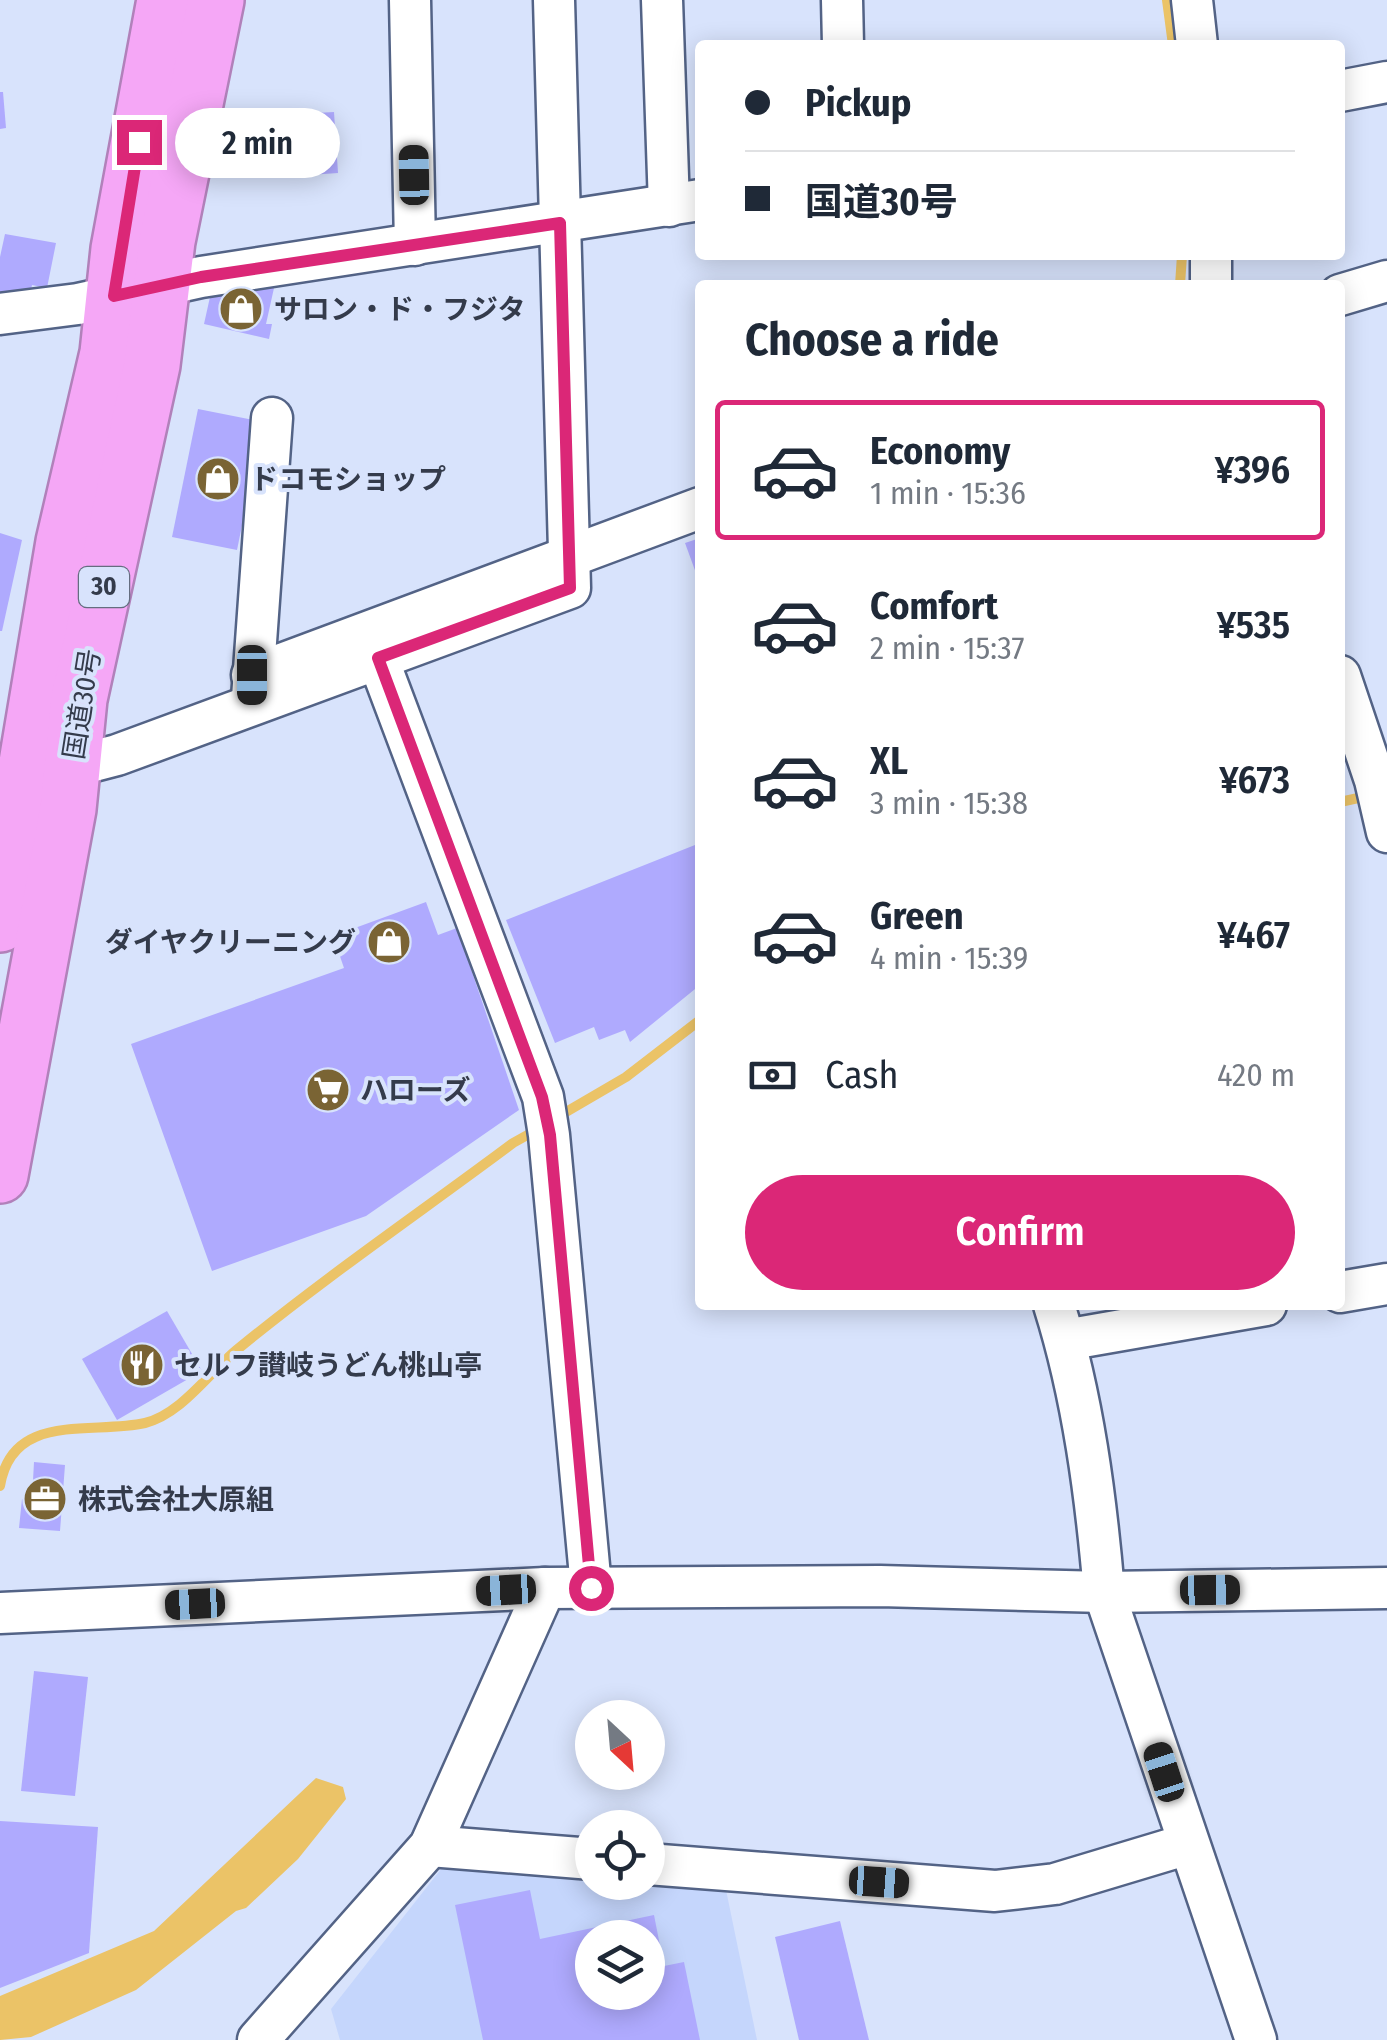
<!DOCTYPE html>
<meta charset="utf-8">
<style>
:root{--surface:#fff;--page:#f6f6f7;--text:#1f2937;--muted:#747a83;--line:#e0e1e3;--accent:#db2777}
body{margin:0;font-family:"Fira Sans Condensed","Noto Sans JP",sans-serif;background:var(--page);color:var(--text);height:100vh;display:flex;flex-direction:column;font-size:38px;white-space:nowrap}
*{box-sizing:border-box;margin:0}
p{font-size:32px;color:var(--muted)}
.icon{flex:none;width:55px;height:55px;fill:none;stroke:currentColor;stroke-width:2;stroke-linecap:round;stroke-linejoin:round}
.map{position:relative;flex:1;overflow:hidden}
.sheet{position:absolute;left:695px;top:280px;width:650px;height:1030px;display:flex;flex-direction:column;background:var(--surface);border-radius:10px;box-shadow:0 5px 25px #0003}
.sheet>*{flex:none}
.top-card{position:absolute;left:695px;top:40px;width:650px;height:220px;border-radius:10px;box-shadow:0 5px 25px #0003;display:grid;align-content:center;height:220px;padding:0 50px;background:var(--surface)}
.needle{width:65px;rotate:154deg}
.fabs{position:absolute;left:575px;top:1700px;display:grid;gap:20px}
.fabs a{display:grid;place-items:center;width:90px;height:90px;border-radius:50%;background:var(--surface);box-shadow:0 5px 25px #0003;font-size:50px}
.end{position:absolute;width:45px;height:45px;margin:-22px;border:12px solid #db2777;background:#fff;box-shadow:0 0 0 5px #fff}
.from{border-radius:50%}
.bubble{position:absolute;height:70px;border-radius:35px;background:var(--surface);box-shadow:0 5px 25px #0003;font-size:32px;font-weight:600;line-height:70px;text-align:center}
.car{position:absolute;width:30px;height:60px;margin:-30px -15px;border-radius:12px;box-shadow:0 0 8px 2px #0007;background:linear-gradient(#222 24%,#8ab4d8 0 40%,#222 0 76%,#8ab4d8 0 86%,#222 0)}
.top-card b{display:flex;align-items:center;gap:35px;height:95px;font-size:38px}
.top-card b+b{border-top:2px solid var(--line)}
.top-card i{width:25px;height:25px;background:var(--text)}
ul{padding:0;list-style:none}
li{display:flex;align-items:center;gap:30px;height:140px;margin:0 20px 15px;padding:0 30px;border:5px solid transparent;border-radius:10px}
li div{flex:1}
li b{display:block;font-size:38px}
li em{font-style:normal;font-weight:600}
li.active{border-color:var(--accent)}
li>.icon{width:90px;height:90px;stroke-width:1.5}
h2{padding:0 50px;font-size:45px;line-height:120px}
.pay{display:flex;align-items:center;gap:25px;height:110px;padding:0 50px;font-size:38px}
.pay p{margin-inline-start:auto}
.cta{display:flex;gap:20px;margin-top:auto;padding:20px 50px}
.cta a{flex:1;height:115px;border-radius:60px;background:var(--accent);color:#fff;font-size:40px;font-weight:600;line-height:115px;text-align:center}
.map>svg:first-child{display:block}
</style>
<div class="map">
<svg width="1387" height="2040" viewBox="0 0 1387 2040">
<rect width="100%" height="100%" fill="#d8e3fc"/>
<path fill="#c5d6fc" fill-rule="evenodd" d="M445,1864L592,1878V1882L646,1883L726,1890L757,2040H340L331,2009ZM592,1938H648V1992H592Z"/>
<path fill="#ebc367" d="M316,1778L343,1787L346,1799L298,1859L246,1908L236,1911L136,1990L31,2037L0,2040V1996L154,1931Z"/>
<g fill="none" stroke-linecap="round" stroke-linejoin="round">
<g stroke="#ebc367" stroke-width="10">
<path d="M1167,0L1173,45"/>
<path d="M1180,285L1182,255"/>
<path d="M1340,802L1372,795"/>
<path d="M554,1119L626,1077L700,1020"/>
<path d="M0,1486C12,1411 92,1435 145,1423C182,1414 210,1371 239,1348C327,1276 422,1211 513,1143L540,1128"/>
</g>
</g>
<g fill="#afaafe" fill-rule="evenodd">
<path d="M0,92H3L6,128L0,129Z"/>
<path d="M334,112L338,173L266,178L262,116Z"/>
<path d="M5,234L56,243L47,288L32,285L29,299L0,293V257Z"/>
<path d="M250,282L274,288L266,324H272L269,339L204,324L212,288Z"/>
<path d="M198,409L263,422L237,550L172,537Z"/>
<path d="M0,533L22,540L2,631H0Z"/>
<path d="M700,538V584L685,543Z"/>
<path d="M700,843V985L630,1042L625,1030L599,1040L594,1027L555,1043L506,920Z"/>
<path d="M426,902L438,935L457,928L519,1110L366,1216L212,1271L131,1044L344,968L333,936Z"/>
<path d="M167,1311L202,1371L117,1420L82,1359Z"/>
<path d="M34,1462L65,1465L60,1531L19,1528L22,1499H32Z"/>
<path d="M34,1671L88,1677L75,1796L21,1791Z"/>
<path d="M0,1821L98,1827L89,1953L0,1988Z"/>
<path d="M530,1890L540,1939L654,1915L664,1966L684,1962L700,2040H483L455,1905ZM592,1938H648V1992H592Z"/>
<path d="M840,1921L869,2040H799L775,1937Z"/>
</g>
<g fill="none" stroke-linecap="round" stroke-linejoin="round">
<defs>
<g id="minor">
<path d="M410,0L415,245"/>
<path d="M662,0L669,206"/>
<path d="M842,0L843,45"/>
<path d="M1192,0L1197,45"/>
<path d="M1340,91L1387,82"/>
<path d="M1211,255V285"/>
<path d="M1340,295L1387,281"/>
<path d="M0,314L78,304L201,277L700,200"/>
<path d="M378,659L543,1097L549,1135L591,1587"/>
<path d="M252,675L700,508"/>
<path d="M1340,676L1375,780L1387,832"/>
<path d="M252,698L272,418"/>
<path d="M48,773L117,755L570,588L554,0"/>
<path d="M1340,1292L1387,1284"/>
<path d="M1054,1305C1083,1397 1096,1497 1104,1592L1256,2040"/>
<path d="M1065,1340L1266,1305"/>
<path d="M0,1613L545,1588L880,1586L1104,1592L1387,1588"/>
<path d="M430,1846L592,1859"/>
<path d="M648,1864L995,1891L1055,1884L1188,1844"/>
<path d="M258,2040L430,1846L545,1588"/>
</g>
<g id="highway">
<path d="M0,924L64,542L108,353L119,249L165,0"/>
<path d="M0,1175L68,809L79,699L152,365L167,241L216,0"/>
</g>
</defs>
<use href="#minor" stroke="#536386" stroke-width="45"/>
<use href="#highway" stroke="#b181ba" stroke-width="60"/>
<use href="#minor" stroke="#fff" stroke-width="40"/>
<use href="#highway" stroke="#f5a7f6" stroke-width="55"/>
</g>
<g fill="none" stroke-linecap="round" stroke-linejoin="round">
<path stroke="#db2777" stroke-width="12" d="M139,142L114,296L201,277L560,223L570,588L378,658L542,1097L550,1135L591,1588"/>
</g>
<defs>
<symbol id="shop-disc" viewBox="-11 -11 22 22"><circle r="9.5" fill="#7a6434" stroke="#d8e3fc"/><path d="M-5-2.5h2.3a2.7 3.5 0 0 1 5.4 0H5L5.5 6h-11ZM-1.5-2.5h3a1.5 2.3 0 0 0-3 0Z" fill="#fff"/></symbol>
<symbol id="supermarket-disc" viewBox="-11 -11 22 22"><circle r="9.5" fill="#7a6434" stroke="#d8e3fc"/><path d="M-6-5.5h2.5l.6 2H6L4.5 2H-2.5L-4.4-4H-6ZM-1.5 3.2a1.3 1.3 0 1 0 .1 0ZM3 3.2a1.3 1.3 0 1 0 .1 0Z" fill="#fff"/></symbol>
<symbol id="restaurant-disc" viewBox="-11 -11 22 22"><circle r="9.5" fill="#7a6434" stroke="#d8e3fc"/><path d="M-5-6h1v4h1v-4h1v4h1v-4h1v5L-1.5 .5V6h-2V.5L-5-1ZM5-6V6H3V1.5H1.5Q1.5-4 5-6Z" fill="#fff"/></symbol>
<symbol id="office-disc" viewBox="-11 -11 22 22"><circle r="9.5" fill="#7a6434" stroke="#d8e3fc"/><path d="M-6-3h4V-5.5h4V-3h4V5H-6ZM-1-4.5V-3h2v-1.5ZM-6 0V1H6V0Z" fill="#fff"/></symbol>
</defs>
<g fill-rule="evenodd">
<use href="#shop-disc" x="216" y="284" width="50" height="50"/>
<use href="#shop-disc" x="193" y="454" width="50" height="50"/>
<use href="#shop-disc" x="364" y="917" width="50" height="50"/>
<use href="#supermarket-disc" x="303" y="1065" width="50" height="50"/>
<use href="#restaurant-disc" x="117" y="1340" width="50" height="50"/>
<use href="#office-disc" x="20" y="1474" width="50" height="50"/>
</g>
<g text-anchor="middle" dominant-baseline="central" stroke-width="8" stroke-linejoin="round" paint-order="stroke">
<rect fill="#d8e3fc" stroke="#656d80" stroke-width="2.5" x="79" y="567" width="50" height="40" rx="8"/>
<g font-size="25" font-weight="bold" fill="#343b4b">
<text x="104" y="587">30</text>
</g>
<g font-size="28" font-weight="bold" fill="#343b4b" stroke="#d8e3fc" text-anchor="start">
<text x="274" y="309">サロン・ド・フジタ</text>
<text x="250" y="479">ドコモショップ</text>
<text x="356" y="942" text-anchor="end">ダイヤクリーニング</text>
<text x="360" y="1090">ハローズ</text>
<text x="174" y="1365">セルフ讃岐うどん桃山亭</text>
<text x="78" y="1499">株式会社大原組</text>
</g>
<g font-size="28" fill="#343b4b" stroke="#d8e3fc">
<text transform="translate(82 704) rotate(-81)">国道30号</text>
</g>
</g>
</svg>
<div class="fabs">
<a><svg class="needle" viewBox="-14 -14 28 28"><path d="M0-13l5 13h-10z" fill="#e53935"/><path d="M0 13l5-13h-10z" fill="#747a83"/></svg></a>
<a><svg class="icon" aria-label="locate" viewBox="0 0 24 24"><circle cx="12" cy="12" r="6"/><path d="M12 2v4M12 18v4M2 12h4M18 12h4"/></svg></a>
<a><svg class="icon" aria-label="layers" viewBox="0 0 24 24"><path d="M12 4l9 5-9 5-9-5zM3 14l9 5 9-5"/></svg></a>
</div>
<i class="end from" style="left:591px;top:1588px"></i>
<i class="end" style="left:139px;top:142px"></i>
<div class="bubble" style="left:175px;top:108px;width:165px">2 min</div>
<i class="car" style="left:414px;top:175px;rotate:359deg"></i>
<i class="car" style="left:252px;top:675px;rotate:180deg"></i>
<i class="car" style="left:506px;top:1590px;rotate:267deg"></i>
<i class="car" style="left:1210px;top:1590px;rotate:89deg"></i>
<i class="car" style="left:195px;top:1604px;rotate:267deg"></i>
<i class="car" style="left:1164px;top:1772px;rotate:342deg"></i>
<i class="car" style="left:879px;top:1882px;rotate:94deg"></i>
<div class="top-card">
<b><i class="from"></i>Pickup</b>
<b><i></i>国道30号</b>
</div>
<section class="sheet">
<h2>Choose a ride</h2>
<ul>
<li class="active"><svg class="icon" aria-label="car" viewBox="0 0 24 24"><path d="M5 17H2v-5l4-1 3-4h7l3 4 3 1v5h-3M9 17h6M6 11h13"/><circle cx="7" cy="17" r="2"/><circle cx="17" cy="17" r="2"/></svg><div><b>Economy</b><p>1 min · 15:36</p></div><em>¥396</em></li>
<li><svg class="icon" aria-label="car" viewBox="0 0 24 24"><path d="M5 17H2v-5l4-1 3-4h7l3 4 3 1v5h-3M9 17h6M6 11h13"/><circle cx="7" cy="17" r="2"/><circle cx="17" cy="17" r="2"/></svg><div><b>Comfort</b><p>2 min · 15:37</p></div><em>¥535</em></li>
<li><svg class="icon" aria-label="car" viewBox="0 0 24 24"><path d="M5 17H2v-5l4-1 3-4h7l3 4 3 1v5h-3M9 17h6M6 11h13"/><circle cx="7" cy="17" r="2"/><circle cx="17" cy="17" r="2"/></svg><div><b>XL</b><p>3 min · 15:38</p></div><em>¥673</em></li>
<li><svg class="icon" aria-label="car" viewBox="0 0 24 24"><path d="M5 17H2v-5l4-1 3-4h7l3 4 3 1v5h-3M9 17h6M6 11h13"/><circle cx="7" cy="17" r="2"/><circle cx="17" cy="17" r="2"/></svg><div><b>Green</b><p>4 min · 15:39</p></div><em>¥467</em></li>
</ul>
<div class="pay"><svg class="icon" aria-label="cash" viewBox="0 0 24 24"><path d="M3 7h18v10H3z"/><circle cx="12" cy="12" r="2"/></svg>Cash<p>420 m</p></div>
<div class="cta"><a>Confirm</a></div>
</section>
</div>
